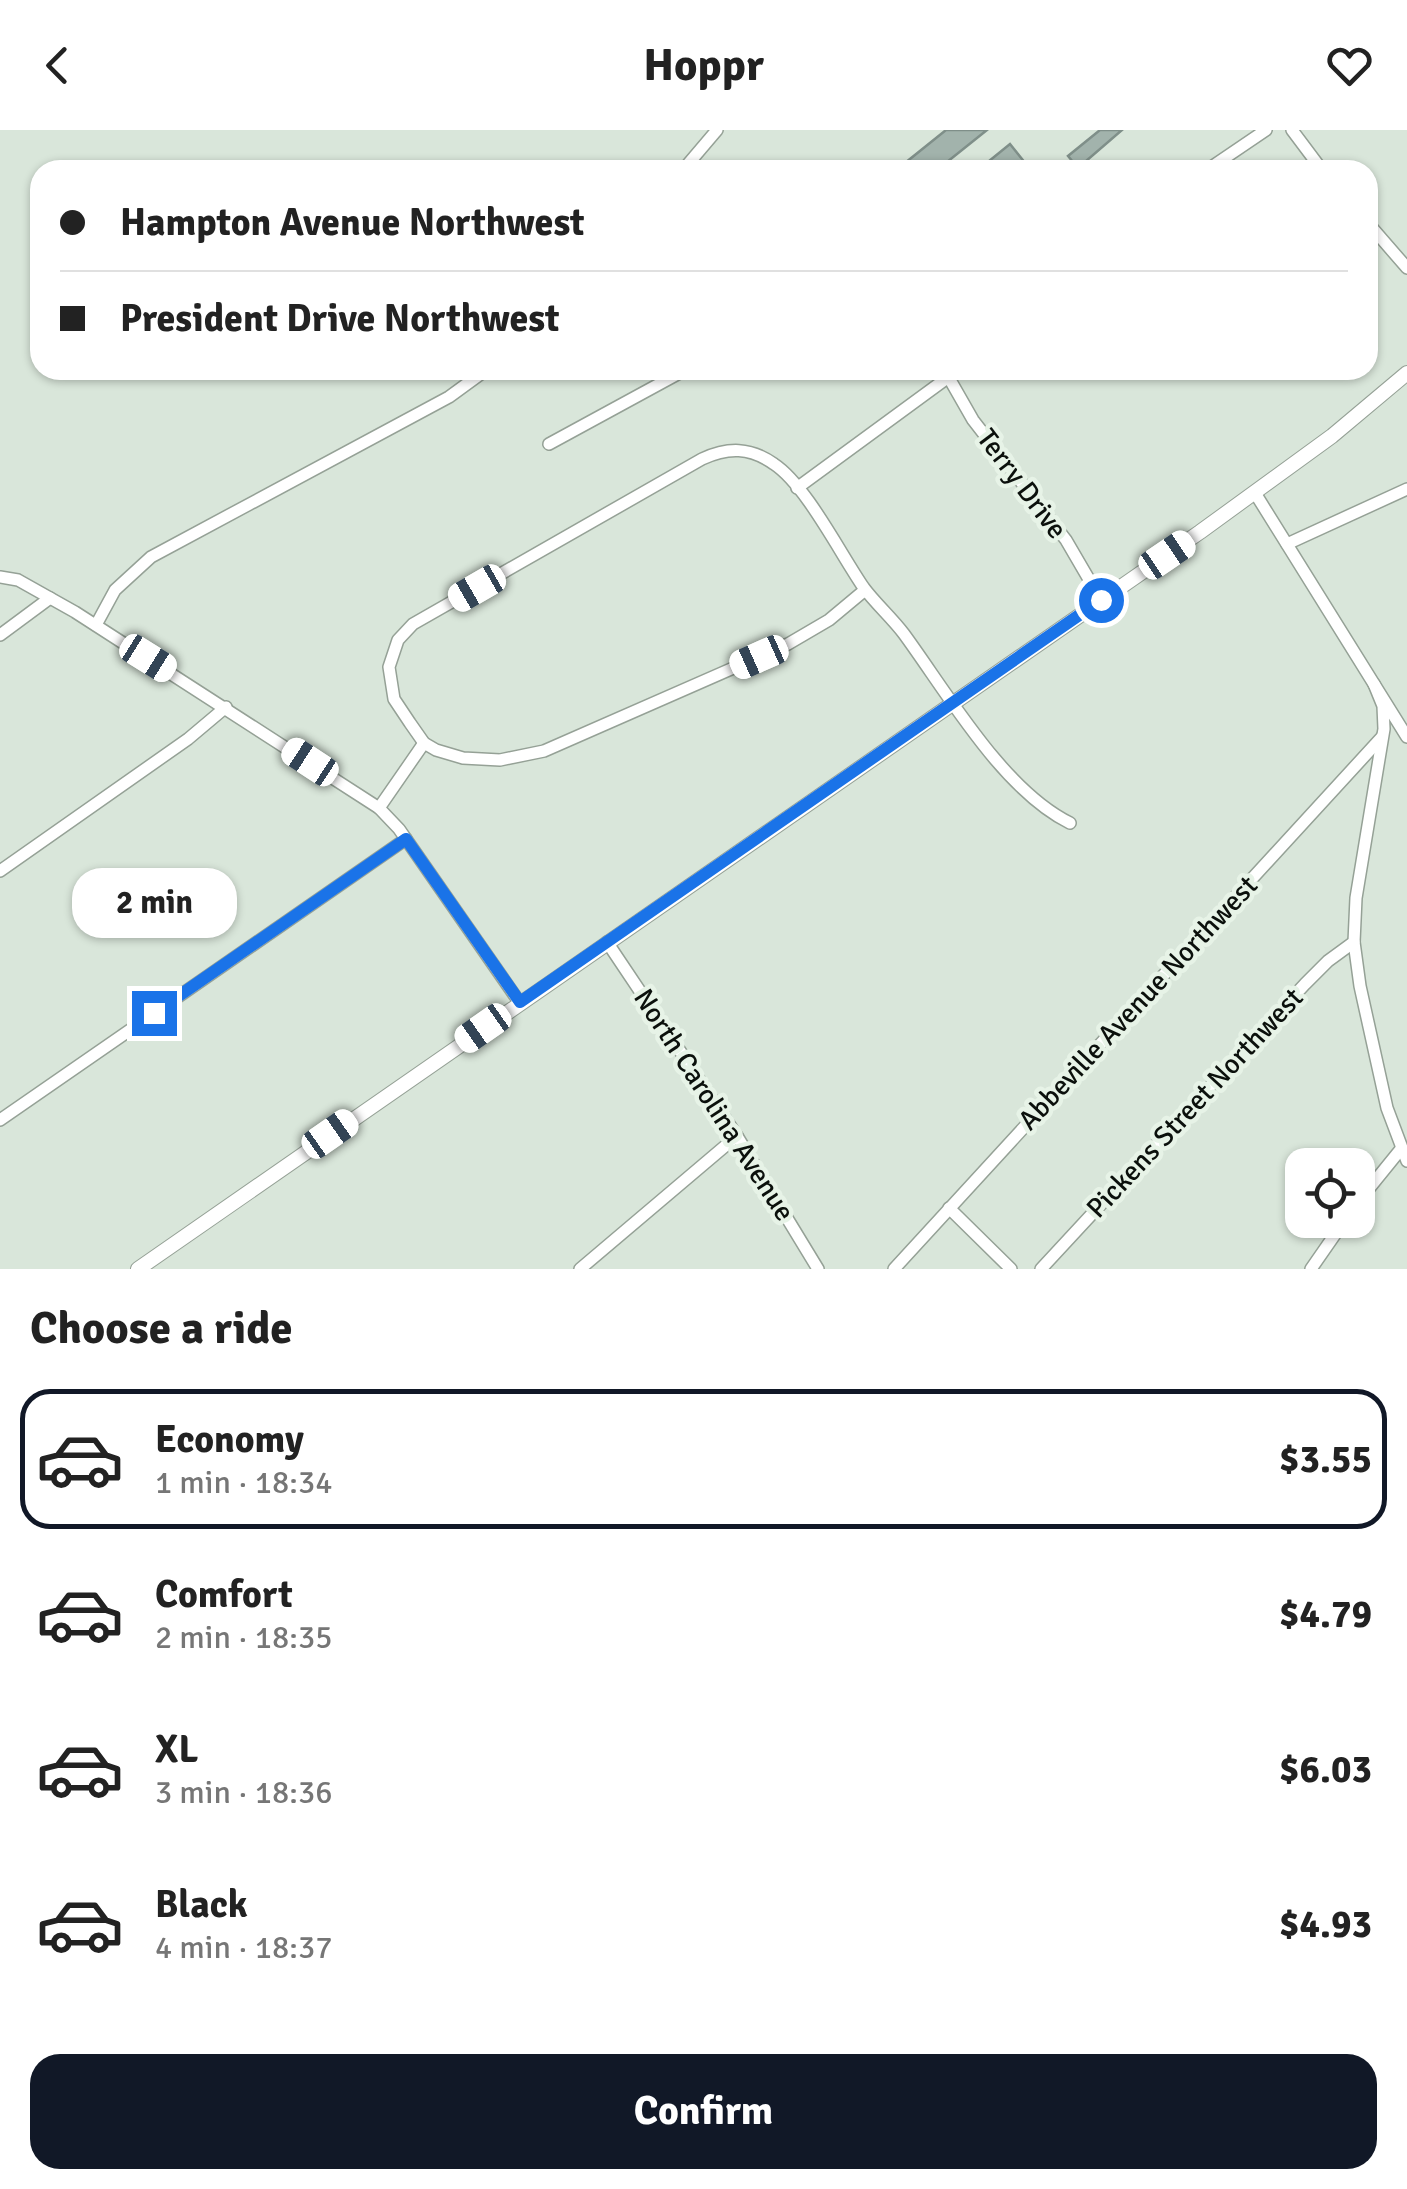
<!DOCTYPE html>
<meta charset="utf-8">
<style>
:root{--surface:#fff;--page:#f2f2f2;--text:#222;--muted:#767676;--line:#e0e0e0;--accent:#111827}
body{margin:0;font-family:Signika,sans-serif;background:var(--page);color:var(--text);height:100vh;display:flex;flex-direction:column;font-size:38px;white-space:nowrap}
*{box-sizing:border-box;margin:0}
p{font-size:32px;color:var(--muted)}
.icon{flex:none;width:55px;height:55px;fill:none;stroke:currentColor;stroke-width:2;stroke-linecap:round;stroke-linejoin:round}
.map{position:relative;height:1139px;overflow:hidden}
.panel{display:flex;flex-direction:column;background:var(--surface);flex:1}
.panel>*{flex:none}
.top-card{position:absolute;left:30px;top:30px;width:1348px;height:220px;border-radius:30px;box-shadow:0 2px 8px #0004;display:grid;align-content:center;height:220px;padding:0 30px;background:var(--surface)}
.controls{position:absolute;left:1285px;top:1018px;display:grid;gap:20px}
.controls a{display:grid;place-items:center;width:90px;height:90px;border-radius:20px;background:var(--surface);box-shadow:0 2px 8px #0004;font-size:50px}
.end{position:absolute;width:45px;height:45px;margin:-22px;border:12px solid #1a73e8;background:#fff;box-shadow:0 0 0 5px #fff}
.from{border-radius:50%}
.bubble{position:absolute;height:70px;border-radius:30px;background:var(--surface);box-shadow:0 2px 8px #0004;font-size:32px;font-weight:800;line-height:70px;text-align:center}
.car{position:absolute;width:30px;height:60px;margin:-30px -15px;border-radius:12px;box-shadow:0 0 8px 2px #0007;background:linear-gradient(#fff 24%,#345 0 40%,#fff 0 76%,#345 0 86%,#fff 0)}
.top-card b{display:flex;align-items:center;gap:35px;height:95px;font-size:38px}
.top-card b+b{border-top:2px solid var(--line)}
.top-card i{width:25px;height:25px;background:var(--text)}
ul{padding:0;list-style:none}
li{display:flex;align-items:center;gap:30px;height:140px;margin:0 20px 15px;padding:0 10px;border:5px solid transparent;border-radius:30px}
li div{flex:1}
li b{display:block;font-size:38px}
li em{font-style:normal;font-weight:800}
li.active{border-color:var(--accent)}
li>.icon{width:90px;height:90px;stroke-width:1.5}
h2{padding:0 30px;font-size:45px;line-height:120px}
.primary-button{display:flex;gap:20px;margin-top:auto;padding:20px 30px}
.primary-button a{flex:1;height:115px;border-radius:30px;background:var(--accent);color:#fff;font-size:40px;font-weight:800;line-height:115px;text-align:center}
header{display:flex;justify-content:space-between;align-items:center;height:130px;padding:0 30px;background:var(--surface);font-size:45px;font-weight:800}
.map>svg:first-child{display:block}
</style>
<header><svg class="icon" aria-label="back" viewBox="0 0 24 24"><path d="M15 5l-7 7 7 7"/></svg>Hoppr<svg class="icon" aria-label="heart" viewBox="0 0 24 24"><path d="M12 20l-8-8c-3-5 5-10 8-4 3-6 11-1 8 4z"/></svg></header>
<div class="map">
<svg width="1407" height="1139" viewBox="0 0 1407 1139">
<rect width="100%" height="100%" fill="#d9e6da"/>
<g fill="#a2b3ac" stroke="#7f8f89" stroke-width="2.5">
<path d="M946,0H987L937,40H911L905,33Z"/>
<path d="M1100,0H1122L1078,38L1068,26Z"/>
<path d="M1010,14L1026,34L1019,40H978Z"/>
</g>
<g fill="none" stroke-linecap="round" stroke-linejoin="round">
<defs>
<g id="minor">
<path d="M1292,0L1322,40"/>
<path d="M683,40L717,0"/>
<path d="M1207,40L1266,0"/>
<path d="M1368,93L1407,138"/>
<path d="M940,240L949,248L973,290L1066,410L1101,470"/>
<path d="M549,314L685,240"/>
<path d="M797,358L958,240"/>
<path d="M1255,363L1407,607"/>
<path d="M1287,414L1407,359"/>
<path d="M0,447L18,450L75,482L379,678L399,699L520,873"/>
<path d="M865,460L829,490L788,514L544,621L500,630L463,628L436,620L424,613L410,593L394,569L389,537L398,510L413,494L702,329C728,317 750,317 774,334C806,355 841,425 864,458C876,474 892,488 904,504C948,564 1003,660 1070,693"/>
<path d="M96,495L115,460L151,427L449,267L486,240"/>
<path d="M0,505L50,468"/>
<path d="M1374,554L1383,576L1384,599L1356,768L1354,812L1360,856L1387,978L1407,1031"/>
<path d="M379,678L424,613"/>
<path d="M0,741L188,609L226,577"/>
<path d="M607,812L737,1006L818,1139"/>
<path d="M0,990L406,709"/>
<path d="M1358,1072L1401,1019"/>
<path d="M949,1078L1011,1139"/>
<path d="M580,1139L737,1006"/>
<path d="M894,1139L1382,607"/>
<path d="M1041,1139L1305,854L1328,831L1354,812"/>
<path d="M1311,1139L1345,1090"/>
</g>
<path id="tertiary" d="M138,1139L1200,402L1332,306L1407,243"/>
</defs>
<use href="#minor" stroke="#95a196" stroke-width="14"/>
<use href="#tertiary" stroke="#95a196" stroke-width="16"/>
<use href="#minor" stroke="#fff" stroke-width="11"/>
<use href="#tertiary" stroke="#fff" stroke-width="14"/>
</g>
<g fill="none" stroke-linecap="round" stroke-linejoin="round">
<path stroke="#1a73e8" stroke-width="12" d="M154,883L406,709L520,872L1101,470"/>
</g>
<g text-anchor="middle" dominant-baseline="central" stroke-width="9" stroke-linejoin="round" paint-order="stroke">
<g font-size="28" fill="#0b100c" stroke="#e7f3e7">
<text transform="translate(1022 354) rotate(53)">Terry Drive</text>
<text transform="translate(1138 873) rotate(-47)">Abbeville Avenue Northwest</text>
<text transform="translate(1195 973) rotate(-47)">Pickens Street Northwest</text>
<text transform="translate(714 975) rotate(57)">North Carolina Avenue</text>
</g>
</g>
</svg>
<div class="controls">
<a><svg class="icon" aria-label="locate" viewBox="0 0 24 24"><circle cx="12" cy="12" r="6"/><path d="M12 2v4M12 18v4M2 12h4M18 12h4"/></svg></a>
</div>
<i class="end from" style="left:1101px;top:470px"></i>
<i class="end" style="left:154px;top:883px"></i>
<div class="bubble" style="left:72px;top:738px;width:165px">2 min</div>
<i class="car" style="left:1167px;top:425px;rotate:56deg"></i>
<i class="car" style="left:477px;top:458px;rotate:240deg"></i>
<i class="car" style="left:759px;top:527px;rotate:246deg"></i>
<i class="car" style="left:148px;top:528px;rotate:122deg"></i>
<i class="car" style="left:310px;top:632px;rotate:303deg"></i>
<i class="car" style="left:483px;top:898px;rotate:235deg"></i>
<i class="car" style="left:330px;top:1004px;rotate:55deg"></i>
<div class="top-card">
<b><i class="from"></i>Hampton Avenue Northwest</b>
<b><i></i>President Drive Northwest</b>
</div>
</div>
<section class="panel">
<h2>Choose a ride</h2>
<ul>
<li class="active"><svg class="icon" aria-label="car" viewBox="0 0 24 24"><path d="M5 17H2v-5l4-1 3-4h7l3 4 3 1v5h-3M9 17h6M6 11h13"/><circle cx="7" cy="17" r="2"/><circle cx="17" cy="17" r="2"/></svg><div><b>Economy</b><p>1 min · 18:34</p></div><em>$3.55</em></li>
<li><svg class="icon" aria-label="car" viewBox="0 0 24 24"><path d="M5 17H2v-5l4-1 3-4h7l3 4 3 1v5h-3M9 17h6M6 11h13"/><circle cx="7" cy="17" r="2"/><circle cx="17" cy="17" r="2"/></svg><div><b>Comfort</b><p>2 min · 18:35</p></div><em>$4.79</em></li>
<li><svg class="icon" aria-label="car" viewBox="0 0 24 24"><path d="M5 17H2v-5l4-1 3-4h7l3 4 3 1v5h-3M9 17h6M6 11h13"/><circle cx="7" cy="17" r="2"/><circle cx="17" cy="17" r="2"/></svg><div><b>XL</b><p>3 min · 18:36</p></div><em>$6.03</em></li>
<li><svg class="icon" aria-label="car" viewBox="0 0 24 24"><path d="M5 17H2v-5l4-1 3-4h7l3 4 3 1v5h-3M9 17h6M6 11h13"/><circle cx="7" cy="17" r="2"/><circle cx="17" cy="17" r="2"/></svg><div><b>Black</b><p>4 min · 18:37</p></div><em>$4.93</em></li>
</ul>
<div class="primary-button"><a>Confirm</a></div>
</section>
